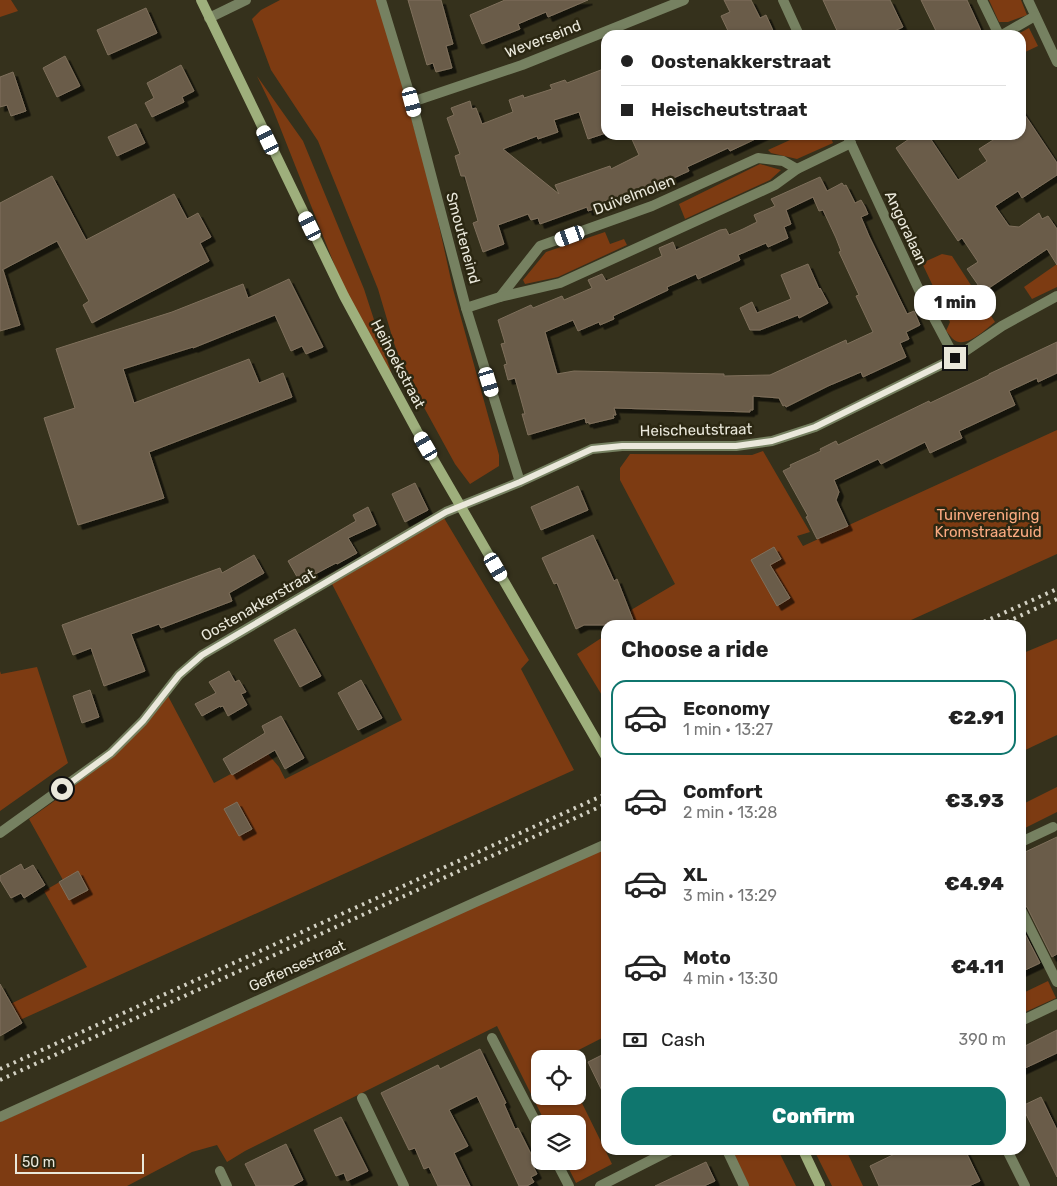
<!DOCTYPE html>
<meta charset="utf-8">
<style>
:root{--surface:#fff;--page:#f6f6f6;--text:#222;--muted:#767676;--line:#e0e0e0;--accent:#0f766e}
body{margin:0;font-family:Rubik,sans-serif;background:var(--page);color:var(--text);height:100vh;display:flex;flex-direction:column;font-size:19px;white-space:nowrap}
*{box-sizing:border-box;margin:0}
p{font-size:16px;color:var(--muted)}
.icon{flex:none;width:28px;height:28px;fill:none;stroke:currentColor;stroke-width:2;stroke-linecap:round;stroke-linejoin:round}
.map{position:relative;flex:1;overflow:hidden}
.panel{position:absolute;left:601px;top:620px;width:425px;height:535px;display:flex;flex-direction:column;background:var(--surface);border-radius:15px;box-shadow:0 1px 4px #0004}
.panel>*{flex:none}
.guide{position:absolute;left:601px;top:30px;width:425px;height:110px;border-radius:15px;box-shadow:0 1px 4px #0004;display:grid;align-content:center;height:110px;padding:0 20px;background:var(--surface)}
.tools{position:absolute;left:531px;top:1050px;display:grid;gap:10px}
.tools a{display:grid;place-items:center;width:55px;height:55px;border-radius:10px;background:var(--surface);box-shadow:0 1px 4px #0004;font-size:25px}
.scale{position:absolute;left:15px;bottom:12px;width:129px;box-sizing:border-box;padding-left:5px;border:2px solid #eae8db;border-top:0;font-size:14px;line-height:18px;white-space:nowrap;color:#eae8db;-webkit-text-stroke:4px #2b2712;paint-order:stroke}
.end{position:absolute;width:22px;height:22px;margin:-11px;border:6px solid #eae8db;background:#111;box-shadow:0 0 0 2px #111}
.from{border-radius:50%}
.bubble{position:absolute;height:35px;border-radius:15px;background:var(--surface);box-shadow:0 1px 4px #0004;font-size:16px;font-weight:800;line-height:35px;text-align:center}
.car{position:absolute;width:15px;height:30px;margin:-15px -8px;border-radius:6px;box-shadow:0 0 4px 1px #0007;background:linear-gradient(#fff 24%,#345 0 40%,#fff 0 76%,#345 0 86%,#fff 0)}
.guide b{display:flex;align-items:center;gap:18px;height:48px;font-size:19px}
.guide b+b{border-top:1px solid var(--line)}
.guide i{width:12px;height:12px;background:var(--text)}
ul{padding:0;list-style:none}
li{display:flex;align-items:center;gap:15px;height:75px;margin:0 10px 8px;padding:0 10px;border:2px solid transparent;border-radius:15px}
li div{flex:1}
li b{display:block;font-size:19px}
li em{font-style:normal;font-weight:800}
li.on{border-color:var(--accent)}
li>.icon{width:45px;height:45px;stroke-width:1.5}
h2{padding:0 20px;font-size:22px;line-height:60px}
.pay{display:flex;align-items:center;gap:12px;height:55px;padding:0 20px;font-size:19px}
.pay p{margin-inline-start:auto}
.cta{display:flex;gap:10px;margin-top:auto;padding:10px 20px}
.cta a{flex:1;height:58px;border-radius:15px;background:var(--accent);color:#fff;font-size:20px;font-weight:800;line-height:58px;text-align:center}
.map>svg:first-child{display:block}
</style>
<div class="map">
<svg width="1057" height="1186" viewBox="0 0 1057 1186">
<defs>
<filter id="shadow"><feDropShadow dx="4.5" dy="4.5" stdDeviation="0" flood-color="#0009"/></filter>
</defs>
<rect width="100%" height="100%" fill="#35311c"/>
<g fill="#7d3b12">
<path d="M0,0H11L18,11L0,17Z"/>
<path d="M280,0H379L432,194L453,289L499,455V466L470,484L455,464L404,371L394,343L378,289L318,141L271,70L252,19L261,10Z"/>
<path d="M989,0H1021L1027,15L1008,22H999Z"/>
<path d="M1029,28L1038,46L1021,54V35H1016Z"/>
<path d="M257,76L303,141L364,289L392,375L344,289L272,107Z"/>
<path d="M801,135H830L833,143L797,159L771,153L768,150Z"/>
<path d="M760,164L781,170L770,180L685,219L679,204Z"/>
<path d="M605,232L610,244L624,239L627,245L558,277L525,284L523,280L546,252Z"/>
<path d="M942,254L952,256L995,322C986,329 971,344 959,342C953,341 950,335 946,331L950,322L922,263Z"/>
<path d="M1057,264V287L1032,299L1024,287Z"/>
<path d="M1057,430V554L900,625H625L631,621V610L675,584L620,480V468L630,454L752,455L763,451L810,532L797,536L803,546Z"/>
<path d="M444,518L529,660L521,669L574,770L0,1029V1009L87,967L44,891L63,880L29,819L67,792L113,754L168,696L214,783L268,754L279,767L285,779L402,720L332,584Z"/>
<path d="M606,635V702L577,654Z"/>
<path d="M1057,639V735L1021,752V654Z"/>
<path d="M37,667L68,763L0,811V671L1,674Z"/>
<path d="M1057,787V812L1021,830V802L1023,804Z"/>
<path d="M606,847V1036L561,1059H540V1096L578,1095L612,1164L576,1183L565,1161H578V1124H546L497,1026L245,1151L227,1162L217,1145L192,1152L127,1186H0V1122Z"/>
<path d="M1048,981L1056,998L1021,1014V994Z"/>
<path d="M732,1150H778L796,1186H749Z"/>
<path d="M814,1150H846L863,1186H832Z"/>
</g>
<g fill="#6a5b48" stroke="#7f705c" fill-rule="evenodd" filter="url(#shadow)">
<path d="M408,0H441L453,44L446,46L452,68L436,72L433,63L427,65Z"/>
<path d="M505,0H588L548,17L546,12L518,24L520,29L482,44L470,15Z"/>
<path d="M724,0H751L760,18L766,15L775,35H730L721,16L730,12Z"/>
<path d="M823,0H890L903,27L886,35H839Z"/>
<path d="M921,0H967L983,35H938Z"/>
<path d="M146,8L157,33L108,55L97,30Z"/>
<path d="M65,56L80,86L57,97L43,68Z"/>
<path d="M181,65L194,91L182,97L184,102L152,117L145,103L154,98L147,83Z"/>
<path d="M606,68V133L588,139L579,112L554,120L558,132L538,139L537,136L503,149L559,194L555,185L610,166L611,169L639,155L630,135H764L730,151L728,148L687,167L689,171L647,190L630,196L629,193L615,197L602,202L603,206L588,211L587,207L540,224L538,218L531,220L528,214L498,225L504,244L483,252L473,223L478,221L465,176H461L455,156L460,154L447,118L454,115L451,108L470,101L472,109L476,108L482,124L513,112L509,100L523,95L524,98L552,89L550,85L565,80L567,83Z"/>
<path d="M13,72L26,111L11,116L7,105L0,107V77Z"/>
<path d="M1021,109L1057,163V175L1022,198L1018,191L995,206L1009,226L1019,227L1039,213L1042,219L1048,216L1057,229V265L1047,249L983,292L967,269L978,262L962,238L958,241L896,148L915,135H928L958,180L987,161L979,149L1001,135H1021Z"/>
<path d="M136,124L145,143L117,156L108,137Z"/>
<path d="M52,176L86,240L174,194L187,219L198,213L211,237L200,243L209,261L92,323L83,305L89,301L57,241L2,270H3L20,325L0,331V203Z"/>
<path d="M820,177L827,191L842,183L844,186L846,185L855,203L861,200L865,207L868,214L861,217L869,236L907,314L914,311L920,325L906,332L909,339L900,343L906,357L863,377L861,372L828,386L786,407L785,405L783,406L779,398L753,396V410H750V412L614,408L616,415H613L614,418L589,424V422L586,423L585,418L528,435L522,414H525L515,378L508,380L504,365L507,364L501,344L505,343L498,320L531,305L533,308L562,296L564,300L592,288L588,280L602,274L606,281L662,256L659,248L673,242L676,250L720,230L726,229L729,235L743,229L757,222L754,215L775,206L771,199ZM813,197L819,211L823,210L836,238L841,251L839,252L859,295L856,296L873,332L847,344L846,340L770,375L724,376V374L574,371L557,374L545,332L573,320L578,331L599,322L600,325L614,319L613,316L668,290L667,287L696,274L698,279L740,260L738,255L766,243L768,247L788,238L784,227L791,224L786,210Z"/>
<path d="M808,264L819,289L820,288L828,303L799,318L798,315L760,330H750L740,308L752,302L757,313L791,299L781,275Z"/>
<path d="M289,279L323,347L306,354L302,346L291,351L275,315L193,348V347L123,369L134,403L249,359L259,383L283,373L292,397L149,452L164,498L78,525L44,418L75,408L56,349L172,312L243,284L248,298Z"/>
<path d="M1057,342V373L1038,382L1037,378L1009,391L1015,405L959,431L962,438L930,453L925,442L881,464L878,459L834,480L839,492L836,500L848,526L817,539L806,517L808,516L783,471L791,467L790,465L821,451L820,449L836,441L838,445L929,401L930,403L989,375V374Z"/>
<path d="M415,483L428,510L405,522L392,494Z"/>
<path d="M578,486L588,510L541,530L531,507Z"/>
<path d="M368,507L376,525L348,538L357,553L337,564L336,563L300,582L288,561L356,521L353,515Z"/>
<path d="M593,535L614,581L617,579L635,625H584L576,629L557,583L554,584L542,558Z"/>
<path d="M774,547L781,559L770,565L790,598L777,606L751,560Z"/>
<path d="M254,555L264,573L229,593L232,601L161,628L159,624L131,634L145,671L104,686L91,648L73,655L62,625L220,568L222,573Z"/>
<path d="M295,629L321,676L300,687L274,640Z"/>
<path d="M229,671L235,682L239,680L246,692L241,694L247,705L228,716L223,706L220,707V706L202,716L195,704L216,693L209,682Z"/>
<path d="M361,680L382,718L358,730L338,693Z"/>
<path d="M90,690L99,717L82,723L73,696Z"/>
<path d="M281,716L304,758L285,769L275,750L232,775L223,759L265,733L262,726Z"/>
<path d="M237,802L252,829L239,836L224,809Z"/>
<path d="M1057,837V954L1052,957L1027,907L1021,903V854Z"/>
<path d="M21,864L24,870L33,865L45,885L24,898L21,893L11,898L0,880V876Z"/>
<path d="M78,871L88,890L69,900L59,882Z"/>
<path d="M1021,926L1040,963L1021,972Z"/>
<path d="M0,984L22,1023L0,1036Z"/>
<path d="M1057,1030V1053L1021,1070V1048Z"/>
<path d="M480,1049L506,1103L504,1104L515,1129L518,1128L534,1160L531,1162L537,1174L531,1177L534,1182L527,1186H519L477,1096L449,1110L468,1146L454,1153L470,1186H438L429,1167L424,1169L415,1148L409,1150L381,1093L438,1065L440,1069Z"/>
<path d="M606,1053V1099L588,1062Z"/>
<path d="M1041,1097L1057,1130V1177L1022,1106Z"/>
<path d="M341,1117L368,1171L347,1181L344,1173L336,1176L314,1130Z"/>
<path d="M286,1144L303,1180L292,1186H256L245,1164Z"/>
<path d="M903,1150H965L980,1181L969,1186H879L870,1166Z"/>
<path d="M706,1162L715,1181L704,1186H655Z"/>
</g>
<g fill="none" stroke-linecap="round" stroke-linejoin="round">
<g stroke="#768161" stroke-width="10">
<path d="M381,0L412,102L466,308L520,482"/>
<path d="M783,0L799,35"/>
<path d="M982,0L999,35"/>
<path d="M1028,0L1057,62"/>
<path d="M209,18L246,0"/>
<path d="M1002,35L1035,16"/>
<path d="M412,102L522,65L684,0"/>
<path d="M847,135L919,290L955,358"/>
<path d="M500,297L540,246L652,206L758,158L783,161L797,169"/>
<path d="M466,308L500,297L560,283L775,185L797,169L851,143"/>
<path d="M0,833L111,753L143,721L179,675L202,655L446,512L520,482L592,449L622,446H736L772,441L815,427L955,358L1002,326L1057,296"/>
<path d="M1021,842L1053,827"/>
<path d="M1021,910L1057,982"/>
<path d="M1021,1021L1057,1004"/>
<path d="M492,1038L540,1130"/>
<path d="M362,1098L404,1186"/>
<path d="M0,1117L478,901L606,844"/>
<path d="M727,1150L744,1186"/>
<path d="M1007,1150L1025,1186"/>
<path d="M556,1161L569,1186"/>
<path d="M220,1171L227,1186"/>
<path d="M600,1186L671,1150"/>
</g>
<g stroke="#9eaf7c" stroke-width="10">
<path d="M201,0L344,296L417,431L606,757"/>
<path d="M803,1150L820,1186"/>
</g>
<g stroke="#d3d1c3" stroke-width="4" stroke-dasharray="2.5 5" stroke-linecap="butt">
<path d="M977,625L1057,589"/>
<path d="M1000,625L1057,599"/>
<path d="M0,1069L606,794"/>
<path d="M0,1080L606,804"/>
</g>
</g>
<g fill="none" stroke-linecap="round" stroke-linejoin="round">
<path stroke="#eae8db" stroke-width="6" d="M62,789L111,753L143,721L179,675L202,655L446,512L520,482L592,449L622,446H736L772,441L815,427L955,358"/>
</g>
<g text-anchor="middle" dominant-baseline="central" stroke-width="5" stroke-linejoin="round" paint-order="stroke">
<g font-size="15" fill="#eae8db" stroke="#2b2712">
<text transform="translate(543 39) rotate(-21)">Weverseind</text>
<text transform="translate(634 195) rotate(-21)">Duivelmolen</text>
<text transform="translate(906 228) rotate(65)">Angoralaan</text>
<text transform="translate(463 238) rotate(75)">Smouteneind</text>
<text transform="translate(398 364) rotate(62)">Heihoekstraat</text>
<text transform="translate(696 430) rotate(-1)">Heischeutstraat</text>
<text transform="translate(258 605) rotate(-30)">Oostenakkerstraat</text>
<text transform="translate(297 966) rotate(-24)">Geffensestraat</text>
</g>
<g font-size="15" fill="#faaa80" stroke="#2b2712">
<text x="988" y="515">Tuinvereniging<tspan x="988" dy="17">Kromstraatzuid</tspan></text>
</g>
</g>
</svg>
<div class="tools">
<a><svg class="icon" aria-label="locate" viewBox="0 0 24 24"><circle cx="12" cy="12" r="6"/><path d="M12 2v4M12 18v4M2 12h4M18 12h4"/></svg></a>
<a><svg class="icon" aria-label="layers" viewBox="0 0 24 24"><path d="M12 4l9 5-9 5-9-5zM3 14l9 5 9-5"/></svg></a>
</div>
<div class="scale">50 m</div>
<i class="end from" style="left:62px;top:789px"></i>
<i class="end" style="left:955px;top:358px"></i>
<div class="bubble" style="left:914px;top:285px;width:82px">1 min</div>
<i class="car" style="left:412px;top:102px;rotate:165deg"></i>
<i class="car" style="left:268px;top:140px;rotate:334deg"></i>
<i class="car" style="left:310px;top:226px;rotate:334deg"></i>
<i class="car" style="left:570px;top:236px;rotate:250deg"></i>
<i class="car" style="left:489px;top:382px;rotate:163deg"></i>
<i class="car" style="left:426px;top:446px;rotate:330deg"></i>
<i class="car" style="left:496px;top:567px;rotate:150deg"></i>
<div class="guide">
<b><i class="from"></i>Oostenakkerstraat</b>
<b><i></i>Heischeutstraat</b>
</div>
<section class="panel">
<h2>Choose a ride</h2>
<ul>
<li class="on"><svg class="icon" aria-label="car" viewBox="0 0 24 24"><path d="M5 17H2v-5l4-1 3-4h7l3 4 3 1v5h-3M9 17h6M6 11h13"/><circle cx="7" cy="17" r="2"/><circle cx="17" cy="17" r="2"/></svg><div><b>Economy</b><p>1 min · 13:27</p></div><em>€2.91</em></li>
<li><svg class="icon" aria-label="car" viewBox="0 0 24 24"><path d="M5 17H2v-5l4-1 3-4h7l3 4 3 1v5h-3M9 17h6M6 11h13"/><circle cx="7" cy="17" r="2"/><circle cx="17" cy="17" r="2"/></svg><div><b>Comfort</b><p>2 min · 13:28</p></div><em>€3.93</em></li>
<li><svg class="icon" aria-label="car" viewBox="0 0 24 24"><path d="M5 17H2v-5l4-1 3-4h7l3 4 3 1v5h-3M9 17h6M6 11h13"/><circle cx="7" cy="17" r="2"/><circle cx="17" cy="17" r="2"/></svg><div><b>XL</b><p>3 min · 13:29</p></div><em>€4.94</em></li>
<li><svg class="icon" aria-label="car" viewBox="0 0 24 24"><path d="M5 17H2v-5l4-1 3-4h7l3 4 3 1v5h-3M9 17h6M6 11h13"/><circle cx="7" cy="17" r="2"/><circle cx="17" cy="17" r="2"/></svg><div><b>Moto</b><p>4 min · 13:30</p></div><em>€4.11</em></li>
</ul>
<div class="pay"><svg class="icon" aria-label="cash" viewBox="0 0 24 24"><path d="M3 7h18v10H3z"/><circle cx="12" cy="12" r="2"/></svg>Cash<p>390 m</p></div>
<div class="cta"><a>Confirm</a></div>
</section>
</div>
